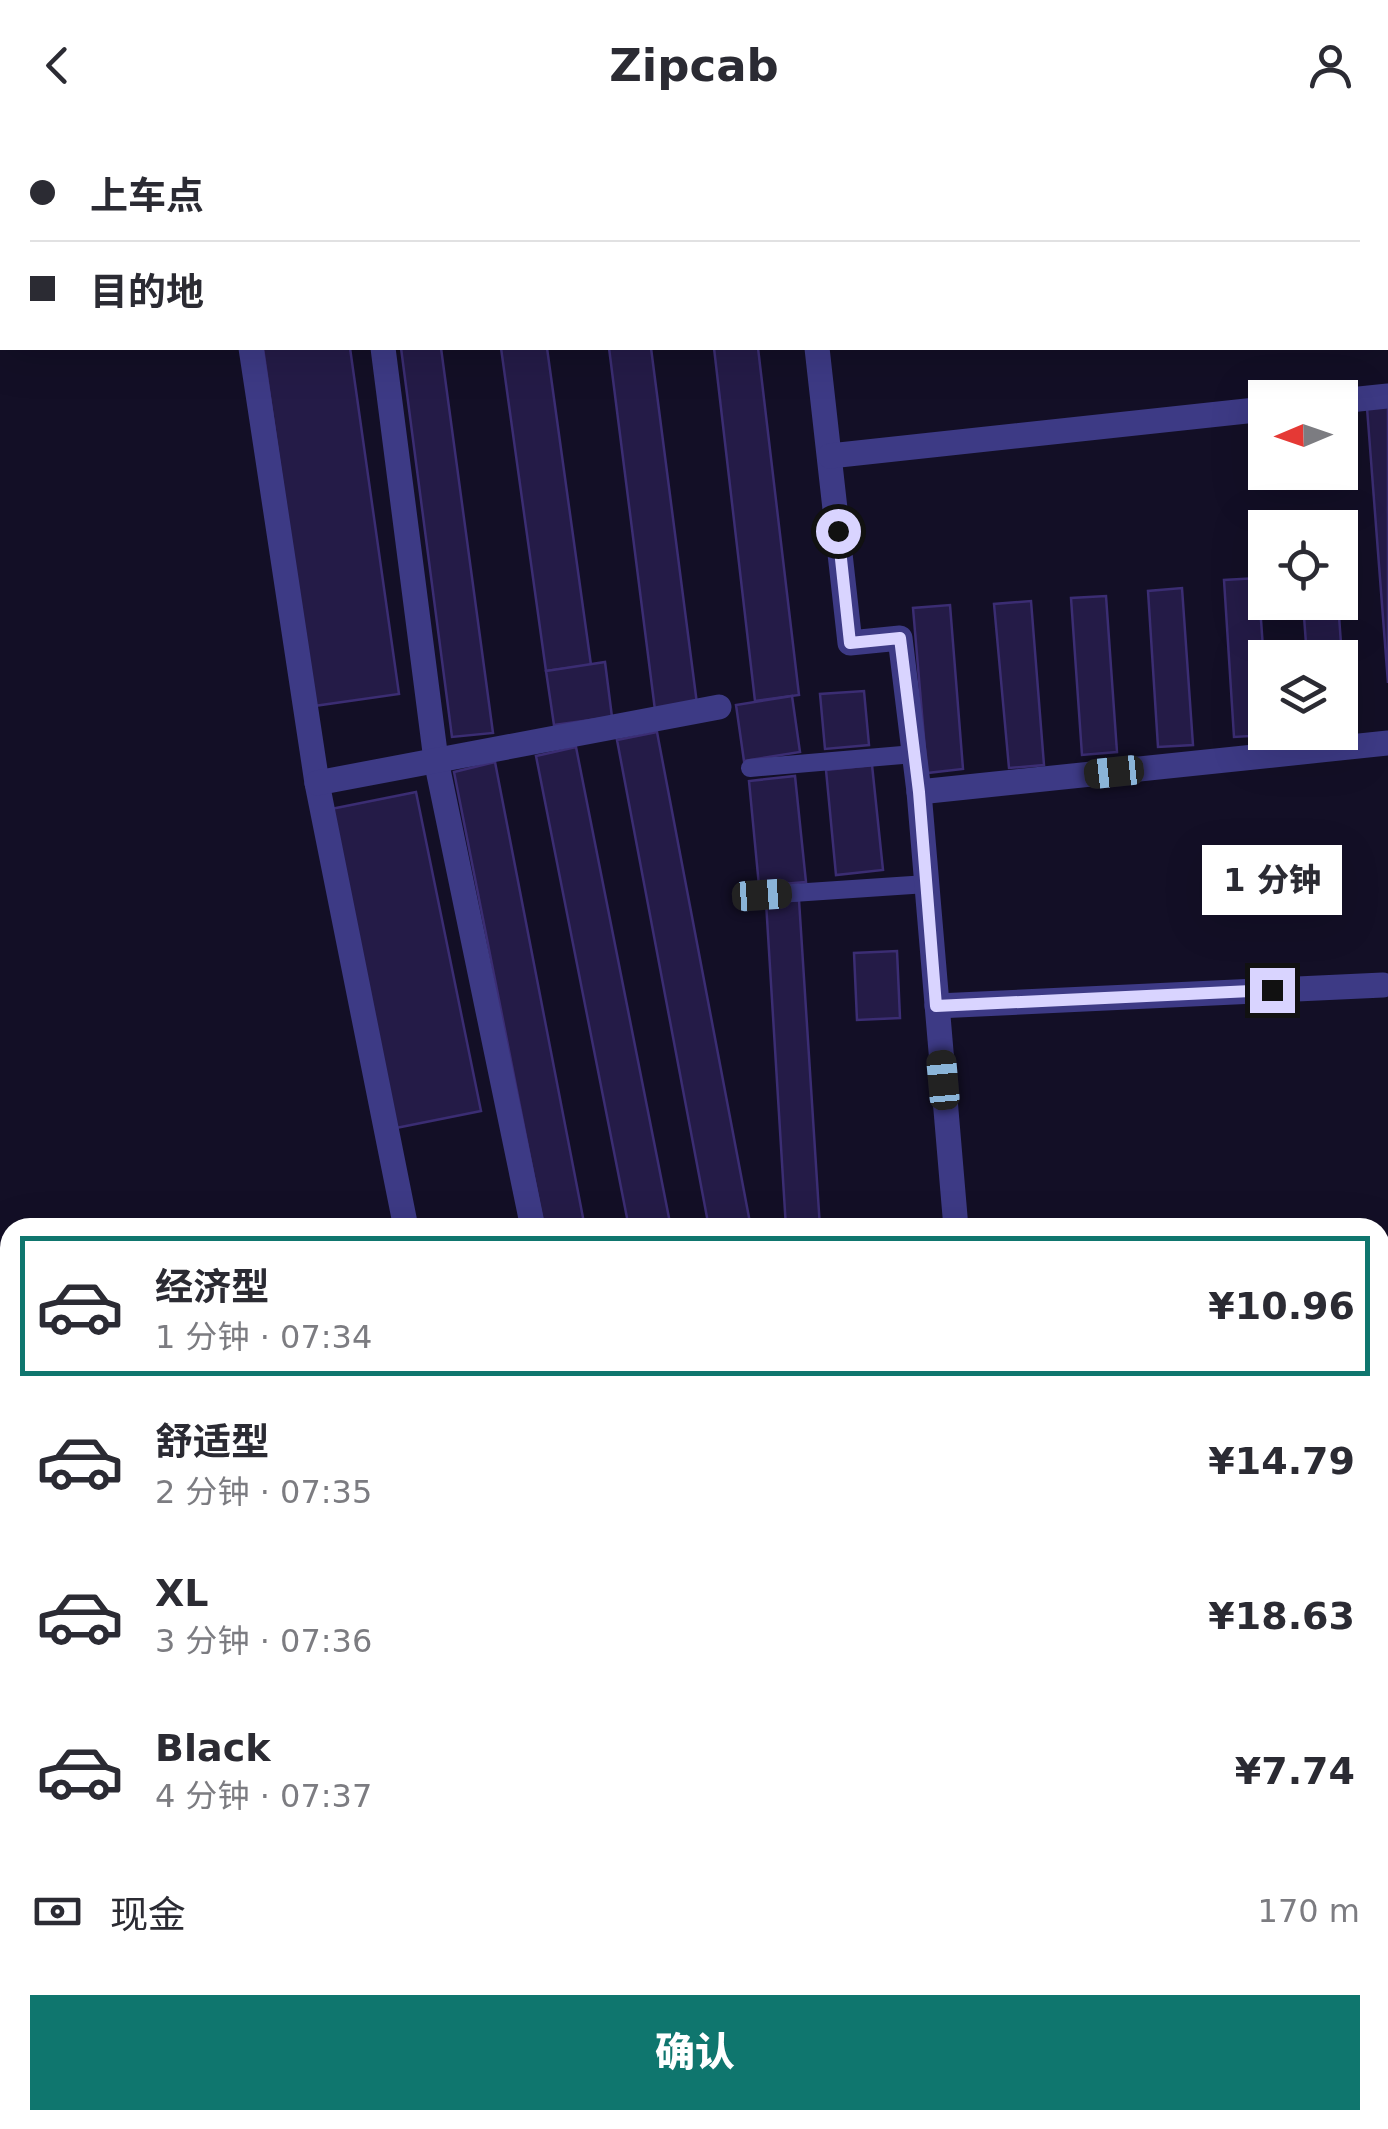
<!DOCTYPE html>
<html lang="zh">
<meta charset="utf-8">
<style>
:root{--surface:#fff;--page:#f7f7f7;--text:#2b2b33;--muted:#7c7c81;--line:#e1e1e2;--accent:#0f766e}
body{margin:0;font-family:"DejaVu Sans","Noto Sans SC",sans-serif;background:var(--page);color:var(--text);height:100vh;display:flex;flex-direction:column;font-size:38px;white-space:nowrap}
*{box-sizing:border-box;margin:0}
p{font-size:32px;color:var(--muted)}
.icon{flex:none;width:55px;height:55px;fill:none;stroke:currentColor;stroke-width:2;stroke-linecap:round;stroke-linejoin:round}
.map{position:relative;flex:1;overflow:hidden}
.drawer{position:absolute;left:0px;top:1088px;width:1390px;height:912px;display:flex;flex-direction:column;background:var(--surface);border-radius:30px 30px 0 0;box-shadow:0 10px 40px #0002}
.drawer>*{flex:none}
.top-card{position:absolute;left:0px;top:0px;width:1390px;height:220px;box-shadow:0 10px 40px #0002;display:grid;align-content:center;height:220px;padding:0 30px;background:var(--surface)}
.needle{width:65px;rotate:268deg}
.tools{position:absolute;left:1248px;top:250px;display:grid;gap:20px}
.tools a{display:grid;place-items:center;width:110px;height:110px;border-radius:0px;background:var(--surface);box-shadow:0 10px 40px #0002;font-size:50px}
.end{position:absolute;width:45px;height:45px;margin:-22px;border:12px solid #d9d4ff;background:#111;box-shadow:0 0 0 5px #111}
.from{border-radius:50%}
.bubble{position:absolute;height:70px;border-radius:0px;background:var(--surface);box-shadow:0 10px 40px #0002;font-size:32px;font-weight:800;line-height:70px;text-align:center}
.car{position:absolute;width:30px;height:60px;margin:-30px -15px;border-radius:12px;box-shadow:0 0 8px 2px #0007;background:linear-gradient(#222 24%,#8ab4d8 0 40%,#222 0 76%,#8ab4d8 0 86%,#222 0)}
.top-card b{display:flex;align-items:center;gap:35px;height:95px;font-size:38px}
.top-card b+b{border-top:2px solid var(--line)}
.top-card i{width:25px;height:25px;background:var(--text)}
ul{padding:18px 0 0;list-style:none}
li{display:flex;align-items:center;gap:30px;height:140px;margin:0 20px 15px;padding:0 10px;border:5px solid transparent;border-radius:0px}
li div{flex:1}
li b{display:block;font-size:38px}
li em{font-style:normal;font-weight:800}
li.current{border-color:var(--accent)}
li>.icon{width:90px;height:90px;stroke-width:1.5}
.pay{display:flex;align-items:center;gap:25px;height:110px;padding:0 30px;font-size:38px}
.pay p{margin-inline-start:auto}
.button{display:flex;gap:20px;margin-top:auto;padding:20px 30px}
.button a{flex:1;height:115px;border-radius:0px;background:var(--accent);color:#fff;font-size:40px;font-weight:800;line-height:115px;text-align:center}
header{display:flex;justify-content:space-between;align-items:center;height:130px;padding:0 30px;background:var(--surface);font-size:45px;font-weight:800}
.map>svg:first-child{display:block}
</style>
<header><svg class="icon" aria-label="back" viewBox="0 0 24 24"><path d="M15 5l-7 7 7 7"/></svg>Zipcab<svg class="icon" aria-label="person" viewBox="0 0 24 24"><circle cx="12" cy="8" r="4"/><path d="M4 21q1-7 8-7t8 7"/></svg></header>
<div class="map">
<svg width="1388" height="1999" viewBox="0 0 1388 1999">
<rect width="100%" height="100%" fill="#130f26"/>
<g fill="#12302f">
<path d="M1388,1817V1999H1306L1307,1990H1380V1833Z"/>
<path d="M481,1990H607L577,1999H481Z"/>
</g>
<g fill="#241b47" stroke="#3b2d73" stroke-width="2.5">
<rect x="243" y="0" width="83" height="2"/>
<path d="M263,218H350L399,564L314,576Z"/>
<path d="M401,218H441L493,603L452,607Z"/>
<path d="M501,218H547L591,535L546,541Z"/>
<path d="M609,218H651L697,574L655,580Z"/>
<path d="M714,218H758L799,565L755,571Z"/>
<path d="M1388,276V553L1367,278Z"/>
<path d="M1258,448L1265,546V602L1269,605L1234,607L1224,450Z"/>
<path d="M1182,458L1193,615L1158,617L1148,461Z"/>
<path d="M1106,466L1117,622L1082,625L1071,468Z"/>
<path d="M1031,471L1044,635L1009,638L994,474Z"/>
<path d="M1303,472H1338L1347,597L1340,598V528H1307Z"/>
<path d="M950,475L963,639L927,643L913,478Z"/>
<path d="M605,532L612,587L554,595L546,541Z"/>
<path d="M864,561L869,615L825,619L820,564Z"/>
<path d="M792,566L800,622L744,631L736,575Z"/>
<path d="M657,602L751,1098H709L617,610Z"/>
<path d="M576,617L671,1098H629L536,626Z"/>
<path d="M495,632L585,1098H544L454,642Z"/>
<path d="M872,635L883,740L836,745L826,640Z"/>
<path d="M795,646L806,752L759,756L749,651Z"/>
<path d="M416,662L481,981L396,998L331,679Z"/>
<path d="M799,770L820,1098H786L766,772Z"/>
<path d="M897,821L900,888L857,890L854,823Z"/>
<rect x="0" y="1510" width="10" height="99"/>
<path d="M1380,1586L1388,1598V1626L1380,1631Z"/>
<rect x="0" y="1634" width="10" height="99"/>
<path d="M712,1990H745L751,1999H703Z"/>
</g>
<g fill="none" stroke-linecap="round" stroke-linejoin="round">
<g stroke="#2fb8b0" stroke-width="6" stroke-dasharray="5 8" stroke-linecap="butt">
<path d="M557,1990L558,1999"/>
<path d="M1377,1999L1388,1978"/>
</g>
<g stroke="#3d3a85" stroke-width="18">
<path d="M750,638L914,624"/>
<path d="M763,765L927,754"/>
</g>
<g stroke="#3d3a85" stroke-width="25">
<path d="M351,0L352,2"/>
<path d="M793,0V2"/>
<path d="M1101,0V2"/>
<path d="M251,218L317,653L406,1098"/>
<path d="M383,218L436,630L533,1098"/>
<path d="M817,218L850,513L900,508L919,662"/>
<path d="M1340,271L1388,266"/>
<path d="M830,326L1265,279"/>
<path d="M317,653L719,577"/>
<path d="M937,876L1383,855"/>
<path d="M956,1098L919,662L1388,613"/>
<path d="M1380,1176H1388"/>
<path d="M0,1211L10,1210"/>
<path d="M0,1375L10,1374"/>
<path d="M0,1504H10"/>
<path d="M0,1628H10"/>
<path d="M0,1756H10"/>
<path d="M1380,1794L1388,1777"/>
<path d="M0,1881L10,1880"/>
<path d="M471,1990V1999"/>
<path d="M227,1999L415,1990"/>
<path d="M650,1999L679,1990"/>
<path d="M1026,1999L1030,1990"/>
<path d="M1290,1999L1291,1990"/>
</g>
</g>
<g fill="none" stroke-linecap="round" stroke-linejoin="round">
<path stroke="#d9d4ff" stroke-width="12" d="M838,401L850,513L900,508L919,662L936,876L1272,860"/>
</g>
</svg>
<div class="tools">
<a><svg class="needle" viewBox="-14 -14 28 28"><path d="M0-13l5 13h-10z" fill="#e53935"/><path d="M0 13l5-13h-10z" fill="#7c7c81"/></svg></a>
<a><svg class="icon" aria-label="locate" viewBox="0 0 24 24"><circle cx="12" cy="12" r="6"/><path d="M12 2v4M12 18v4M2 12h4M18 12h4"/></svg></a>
<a><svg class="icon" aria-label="layers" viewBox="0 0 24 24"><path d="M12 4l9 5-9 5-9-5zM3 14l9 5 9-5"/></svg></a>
</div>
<i class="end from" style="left:838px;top:401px"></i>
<i class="end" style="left:1272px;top:860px"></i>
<div class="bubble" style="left:1202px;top:715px;width:140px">1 分钟</div>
<i class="car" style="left:1114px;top:642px;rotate:264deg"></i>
<i class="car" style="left:762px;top:765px;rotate:86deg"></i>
<i class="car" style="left:943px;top:950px;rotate:355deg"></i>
<div class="top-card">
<b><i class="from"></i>上车点</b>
<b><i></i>目的地</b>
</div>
<section class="drawer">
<ul>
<li class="current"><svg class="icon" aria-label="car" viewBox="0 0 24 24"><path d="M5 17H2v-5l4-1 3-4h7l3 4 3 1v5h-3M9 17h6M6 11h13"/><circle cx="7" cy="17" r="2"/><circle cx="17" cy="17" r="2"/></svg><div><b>经济型</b><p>1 分钟 · 07:34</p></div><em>¥10.96</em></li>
<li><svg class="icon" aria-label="car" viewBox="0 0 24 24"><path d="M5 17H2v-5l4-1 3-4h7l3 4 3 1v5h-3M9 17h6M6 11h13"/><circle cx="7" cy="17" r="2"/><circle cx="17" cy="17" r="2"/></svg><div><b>舒适型</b><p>2 分钟 · 07:35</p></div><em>¥14.79</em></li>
<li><svg class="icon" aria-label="car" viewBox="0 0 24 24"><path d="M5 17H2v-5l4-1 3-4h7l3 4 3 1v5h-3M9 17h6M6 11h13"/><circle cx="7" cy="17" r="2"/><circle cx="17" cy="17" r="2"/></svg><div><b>XL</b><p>3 分钟 · 07:36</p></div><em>¥18.63</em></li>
<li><svg class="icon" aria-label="car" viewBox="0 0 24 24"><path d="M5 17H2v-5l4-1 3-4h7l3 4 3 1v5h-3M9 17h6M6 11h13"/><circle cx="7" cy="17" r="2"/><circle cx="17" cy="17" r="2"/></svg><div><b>Black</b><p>4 分钟 · 07:37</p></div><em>¥7.74</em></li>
</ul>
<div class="pay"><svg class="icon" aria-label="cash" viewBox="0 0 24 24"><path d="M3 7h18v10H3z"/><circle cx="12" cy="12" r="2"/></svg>现金<p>170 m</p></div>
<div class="button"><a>确认</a></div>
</section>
</div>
